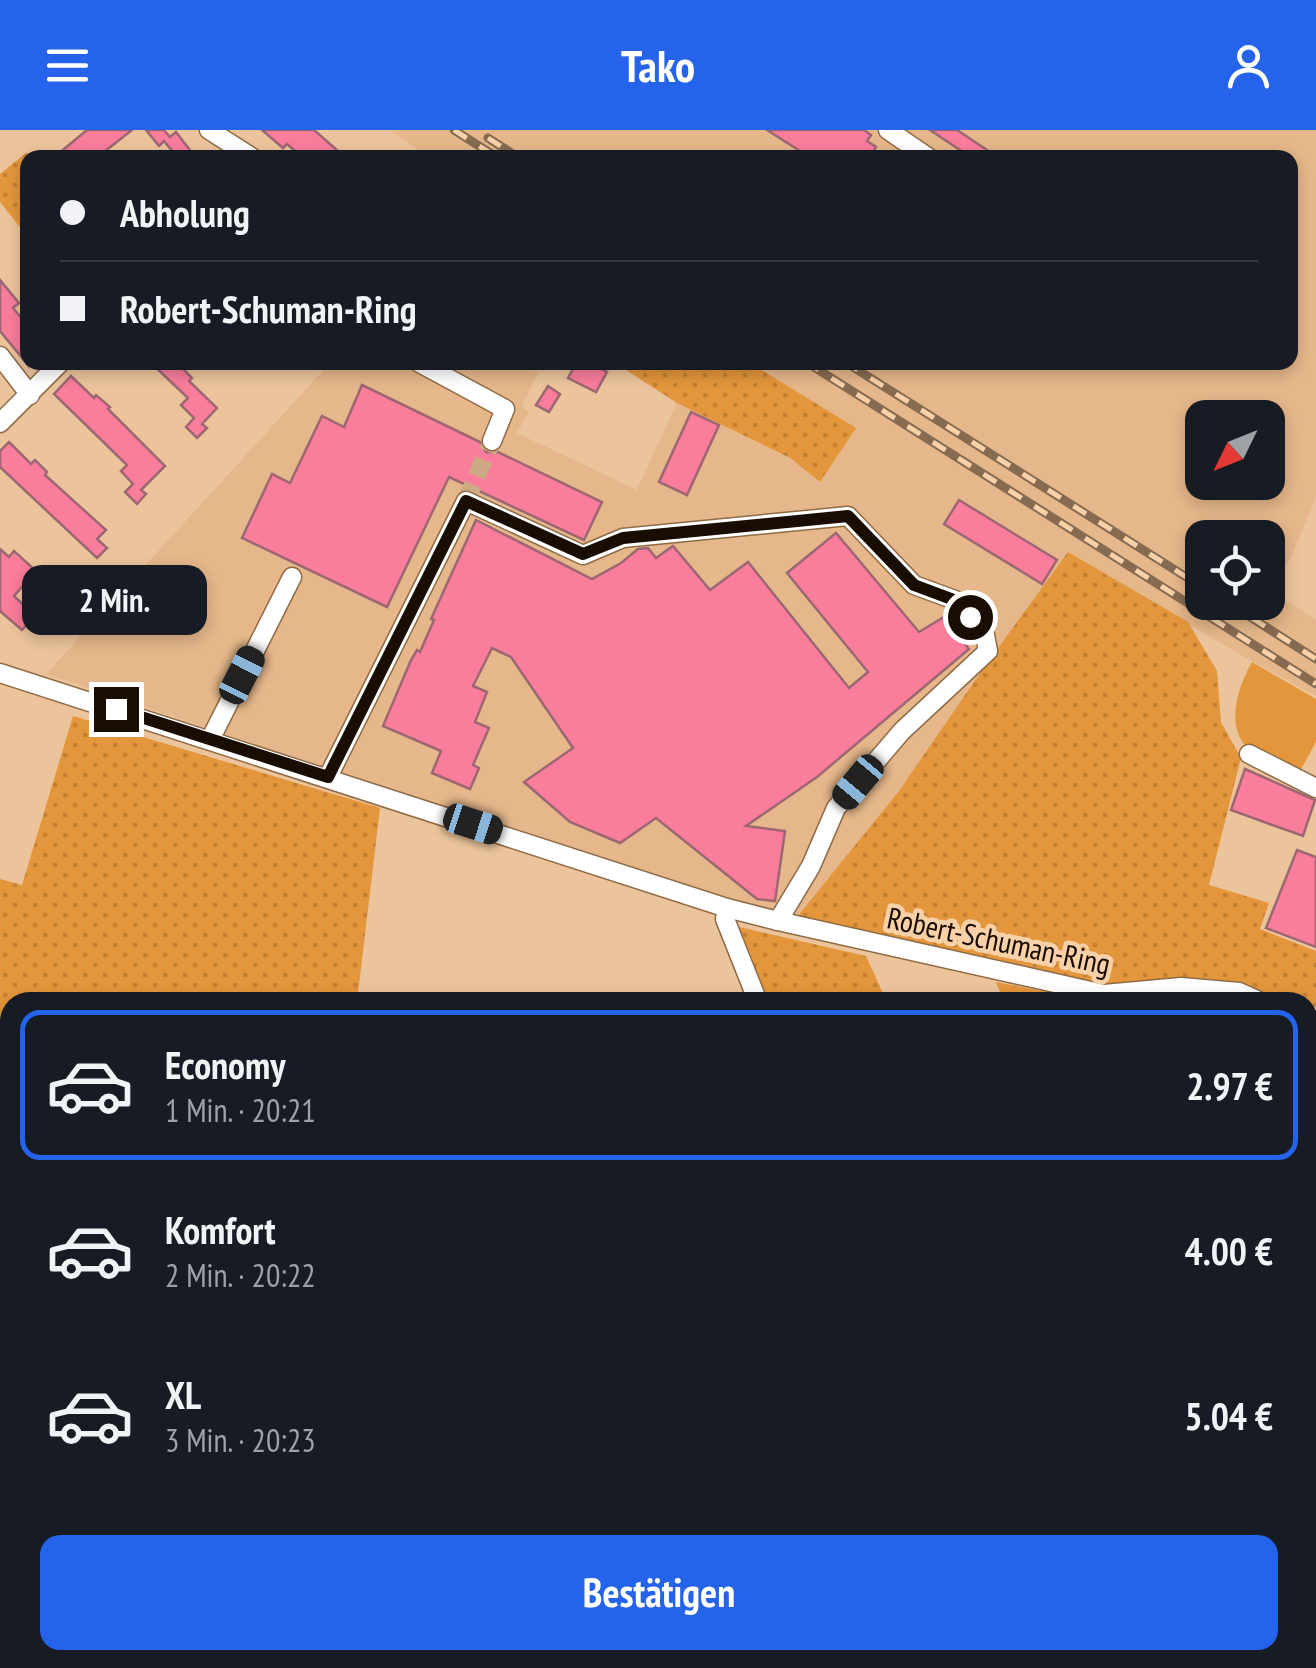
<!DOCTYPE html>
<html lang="de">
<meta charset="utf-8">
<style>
:root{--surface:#171b24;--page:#242831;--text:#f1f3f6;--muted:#9ea1a6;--line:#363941;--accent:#2563eb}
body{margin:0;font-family:"PT Sans Narrow",sans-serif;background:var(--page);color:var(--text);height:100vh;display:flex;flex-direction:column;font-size:38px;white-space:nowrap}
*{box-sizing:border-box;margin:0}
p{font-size:32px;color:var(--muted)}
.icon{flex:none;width:55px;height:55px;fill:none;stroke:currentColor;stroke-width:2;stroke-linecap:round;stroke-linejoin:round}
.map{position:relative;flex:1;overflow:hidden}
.panel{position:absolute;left:0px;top:862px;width:1318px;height:678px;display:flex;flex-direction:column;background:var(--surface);border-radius:30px 30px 0 0;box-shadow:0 5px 15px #0003}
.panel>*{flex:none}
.hud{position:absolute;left:20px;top:20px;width:1278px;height:220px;border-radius:20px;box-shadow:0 5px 15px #0003;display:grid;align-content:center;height:220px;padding:0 40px;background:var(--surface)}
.needle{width:65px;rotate:227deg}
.tools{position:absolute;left:1185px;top:270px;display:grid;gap:20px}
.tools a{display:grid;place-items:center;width:100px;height:100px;border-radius:20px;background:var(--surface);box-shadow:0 5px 15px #0003;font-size:50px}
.end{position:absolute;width:45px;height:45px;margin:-22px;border:12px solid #190c01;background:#fff;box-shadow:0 0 0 5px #fff}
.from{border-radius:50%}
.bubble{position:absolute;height:70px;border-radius:20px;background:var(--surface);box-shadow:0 5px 15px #0003;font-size:32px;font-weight:700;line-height:70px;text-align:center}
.car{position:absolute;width:30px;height:60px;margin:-30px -15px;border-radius:12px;box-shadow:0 0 8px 2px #0007;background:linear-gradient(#222 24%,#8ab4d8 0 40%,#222 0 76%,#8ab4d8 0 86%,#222 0)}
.hud b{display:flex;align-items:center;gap:35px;height:95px;font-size:38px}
.hud b+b{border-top:2px solid var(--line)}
.hud i{width:25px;height:25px;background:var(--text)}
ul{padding:18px 0 0;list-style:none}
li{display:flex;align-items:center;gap:30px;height:150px;margin:0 20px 15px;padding:0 20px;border:5px solid transparent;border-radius:20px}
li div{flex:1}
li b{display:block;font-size:38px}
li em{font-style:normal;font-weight:700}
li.on{border-color:var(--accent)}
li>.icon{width:90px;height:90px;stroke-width:1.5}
.cta{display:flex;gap:20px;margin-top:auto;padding:20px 40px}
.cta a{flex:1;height:115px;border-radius:20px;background:var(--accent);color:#fff;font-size:40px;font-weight:700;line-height:115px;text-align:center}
header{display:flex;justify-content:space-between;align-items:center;height:130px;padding:0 40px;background:var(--accent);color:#fff;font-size:45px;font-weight:700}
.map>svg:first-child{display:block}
</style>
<header><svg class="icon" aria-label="menu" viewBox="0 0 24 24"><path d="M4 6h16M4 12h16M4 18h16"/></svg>Tako<svg class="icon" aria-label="person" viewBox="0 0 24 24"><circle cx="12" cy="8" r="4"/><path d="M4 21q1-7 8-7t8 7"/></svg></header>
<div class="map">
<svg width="1316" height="1538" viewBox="0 0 1316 1538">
<defs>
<pattern id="grass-dots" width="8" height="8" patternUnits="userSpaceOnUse" patternTransform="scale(2.5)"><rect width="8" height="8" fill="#e4963c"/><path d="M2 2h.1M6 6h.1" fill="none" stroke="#c38033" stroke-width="1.8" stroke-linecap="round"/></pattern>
<pattern id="forest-firs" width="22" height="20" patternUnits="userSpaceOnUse" patternTransform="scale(2.5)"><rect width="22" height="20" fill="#e4963c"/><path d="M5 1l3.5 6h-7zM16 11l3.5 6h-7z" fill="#c38033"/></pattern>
</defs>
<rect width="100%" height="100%" fill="#ecc49c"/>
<path fill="#e5b78a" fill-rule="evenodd" d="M389,0H1316V368L1291,427L1271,461L1316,490V566L1234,521L1068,423L899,661L797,787L685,758L46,544L330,233H522L538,243L522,276L529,282L517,303L637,360L677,273L789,328L820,352L855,298L750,233L1290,232V28H431ZM1202,288H1268V352H1202ZM1202,408H1268V472H1202Z"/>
<g fill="url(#grass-dots)">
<path d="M26,23L30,27L28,28L27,106L0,72V44Z"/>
<path d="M615,233H750L856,298L820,352L790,328L677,273Z"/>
<path d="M1068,422L1188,492L1217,541L1221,592L1241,628L1209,755L1269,773L1260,799L1316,821V875L1312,886L1308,884V872H1283L1237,851L1103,856L797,787L899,661L985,536Z"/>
<path d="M73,586L380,678L357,872H10V1049L0,1055V749L22,755Z"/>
<path d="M735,796L866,826L887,872H766Z"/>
<path d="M996,852L1099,872H1004Z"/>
<path d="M1308,905L1316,909V1318L1308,1313Z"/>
<path d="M1308,1449L1316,1454V1538H1280L1268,1530H1308Z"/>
</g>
<path fill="url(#forest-firs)" d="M10,1049V1530H767L760,1538H0V1055Z"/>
<path fill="#e4963c" d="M1252,532L1316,569V612L1298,645C1283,637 1262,630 1249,619C1224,597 1238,557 1252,532Z"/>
<g fill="#fa7d9b" stroke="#9c6772" stroke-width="2.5">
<path d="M87,0H132L104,22L108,28H53Z"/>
<path d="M146,0H164L170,7L176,2L196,28H178L164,11L159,16Z"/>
<path d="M262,0H314L346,28H303L287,14L283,18Z"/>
<path d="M767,0H864L871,5L867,11L876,17L870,28H811Z"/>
<path d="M930,0H957L999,28H972Z"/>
<path d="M0,150L19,173L13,178L28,196V235L0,201Z"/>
<path d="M150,232H191L184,240L192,248L189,251L217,278L202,294L207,298L197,308L186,297L194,288L181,275L188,268Z"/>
<path d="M577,232H591L607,242L596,262L568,248Z"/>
<path d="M71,246L94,268L96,265L110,277L108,279L165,336L141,360L146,364L137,374L125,362L133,354L121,341L127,335L54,264Z"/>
<path d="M362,255L480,312L486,322H498L602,372L584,410L449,347L387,477L242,408L272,344L290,353L322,286L344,297Z"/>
<path d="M548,256L560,264L549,282L536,275Z"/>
<path d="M691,282L719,295L687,365L659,352Z"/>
<path d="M9,312L31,334L35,330L47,342L45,345L106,400L97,409L107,418L97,428L0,337V321Z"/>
<path d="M959,370L1057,430L1042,454L944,394Z"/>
<path d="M476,390L592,449L621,433L638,419L648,418L656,428L673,416L710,460L748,432L849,558L868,542L787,443L836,403L919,502L944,487L969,519L817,647L746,696L785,701L775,771L757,769L656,688L620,713L570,692L524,652L573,618L511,527L492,518L473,556L487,562L475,592L489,598L473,635L479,638L470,659L432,643L441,621L383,596L411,530L417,520L420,522L434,490L431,489Z"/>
<path d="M0,419L9,427L14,421L36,441L14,466L35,486L22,500L0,481Z"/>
<path d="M1245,639L1315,670L1303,706L1231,680Z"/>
<path d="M1297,720L1316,727V817L1266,798Z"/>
</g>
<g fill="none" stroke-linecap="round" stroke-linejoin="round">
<path stroke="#cca885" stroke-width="18" stroke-dasharray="18 9" stroke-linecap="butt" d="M466,371L492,311"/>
<defs>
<g id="minor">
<path d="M209,0L253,28"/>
<path d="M888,0L929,28"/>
<path d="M0,226L30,265"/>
<path d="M418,232L505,279L492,311"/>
<path d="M0,293L61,232"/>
<path d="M0,543L727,778L778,791L1104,864L1181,857L1239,862L1261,872"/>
<path d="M210,610L292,447"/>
<path d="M1249,624L1316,658"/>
<path d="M328,647L466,371L583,425L623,408L848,386L914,455L955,470L985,505L988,521L902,601L836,678L811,736L778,791"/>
<path d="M727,778L725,789L758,872"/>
<path d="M1308,895L1316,899"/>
</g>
</defs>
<use href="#minor" stroke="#8f6b46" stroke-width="21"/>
<use href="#minor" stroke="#fff" stroke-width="18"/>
<defs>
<g id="rail">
<path d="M454,0L498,28"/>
<path d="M488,8L519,28"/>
<path d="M806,232L1316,554"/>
<path d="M845,232L1202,457"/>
<path d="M1227,472L1316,529"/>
</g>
</defs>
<use href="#rail" stroke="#866b51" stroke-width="9"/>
<use href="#rail" stroke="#f9d1a9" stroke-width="5" stroke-dasharray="15" stroke-linecap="butt"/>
</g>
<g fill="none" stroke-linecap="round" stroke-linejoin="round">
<path stroke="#190c01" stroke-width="12" d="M116,579L328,647L466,371L583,424L623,408L848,386L914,455L954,470L970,487"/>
</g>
<g text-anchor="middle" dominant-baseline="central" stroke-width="9" stroke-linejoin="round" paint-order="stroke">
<g font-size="30" fill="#190c01" stroke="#f9d1a9">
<text transform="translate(999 810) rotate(12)">Robert-Schuman-Ring</text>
</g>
</g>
</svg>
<div class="tools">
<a><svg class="needle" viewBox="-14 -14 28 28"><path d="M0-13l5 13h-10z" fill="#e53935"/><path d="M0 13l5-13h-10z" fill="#9ea1a6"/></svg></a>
<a><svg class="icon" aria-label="locate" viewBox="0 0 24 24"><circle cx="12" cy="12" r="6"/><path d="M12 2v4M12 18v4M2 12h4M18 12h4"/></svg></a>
</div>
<i class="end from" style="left:970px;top:487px"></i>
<i class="end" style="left:116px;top:579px"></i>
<div class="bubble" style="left:22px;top:435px;width:185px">2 Min.</div>
<i class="car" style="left:242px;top:545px;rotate:27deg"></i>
<i class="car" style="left:858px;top:652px;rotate:220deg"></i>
<i class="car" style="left:473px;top:694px;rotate:108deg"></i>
<div class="hud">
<b><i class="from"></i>Abholung</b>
<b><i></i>Robert-Schuman-Ring</b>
</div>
<section class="panel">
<ul>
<li class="on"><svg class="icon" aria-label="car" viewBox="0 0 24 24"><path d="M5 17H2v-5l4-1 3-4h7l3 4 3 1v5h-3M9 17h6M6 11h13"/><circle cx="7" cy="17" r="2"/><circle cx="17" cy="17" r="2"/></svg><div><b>Economy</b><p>1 Min. · 20:21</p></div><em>2.97 €</em></li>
<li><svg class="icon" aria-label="car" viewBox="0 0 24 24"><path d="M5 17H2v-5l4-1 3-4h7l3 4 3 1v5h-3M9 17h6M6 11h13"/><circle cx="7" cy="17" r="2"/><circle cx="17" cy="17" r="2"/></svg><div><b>Komfort</b><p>2 Min. · 20:22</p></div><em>4.00 €</em></li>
<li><svg class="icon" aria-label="car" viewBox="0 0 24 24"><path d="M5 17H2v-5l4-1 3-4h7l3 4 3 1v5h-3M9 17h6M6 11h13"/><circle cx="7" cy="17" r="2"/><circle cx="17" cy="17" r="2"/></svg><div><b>XL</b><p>3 Min. · 20:23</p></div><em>5.04 €</em></li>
</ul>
<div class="cta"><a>Bestätigen</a></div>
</section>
</div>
